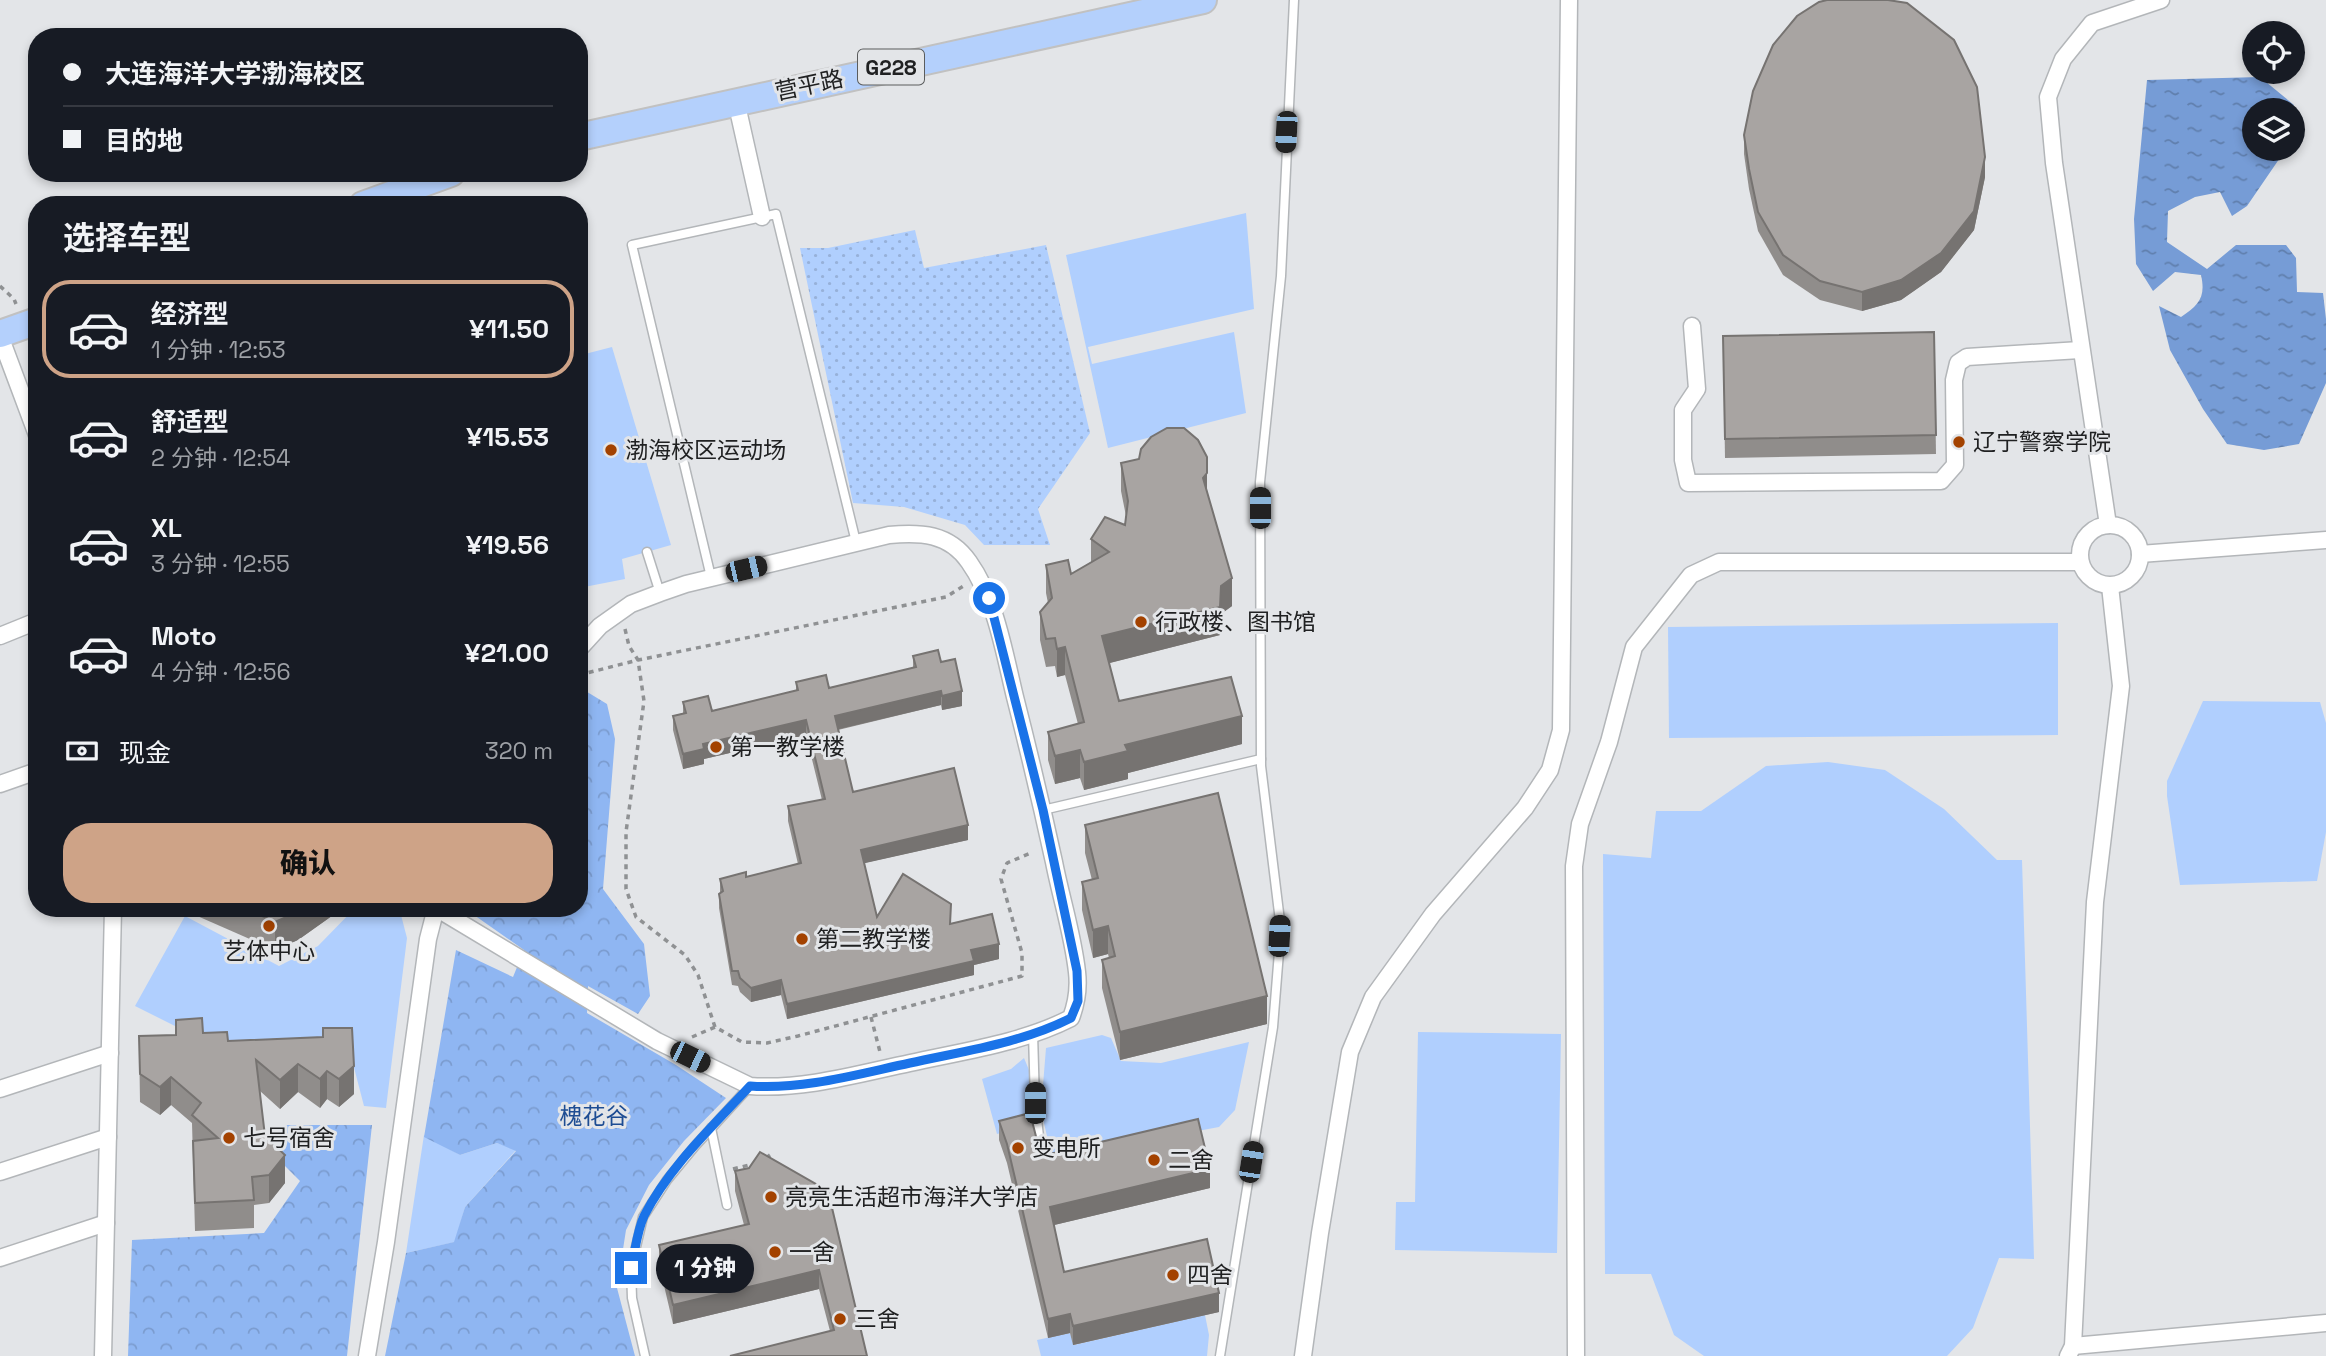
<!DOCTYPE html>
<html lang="zh">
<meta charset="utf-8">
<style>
:root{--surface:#171b24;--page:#20242c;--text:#f1f3f6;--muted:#9ea1a6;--line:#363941;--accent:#cea387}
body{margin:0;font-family:"Space Grotesk","Noto Sans SC",sans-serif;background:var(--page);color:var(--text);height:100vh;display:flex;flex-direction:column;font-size:26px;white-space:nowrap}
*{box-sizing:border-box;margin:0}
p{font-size:23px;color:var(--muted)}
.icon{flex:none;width:38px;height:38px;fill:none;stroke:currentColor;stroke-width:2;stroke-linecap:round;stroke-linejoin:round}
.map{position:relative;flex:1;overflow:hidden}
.drawer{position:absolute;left:28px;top:196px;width:560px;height:721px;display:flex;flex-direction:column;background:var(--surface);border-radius:28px;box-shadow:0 4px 10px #0003}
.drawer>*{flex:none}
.hud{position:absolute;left:28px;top:28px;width:560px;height:154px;border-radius:28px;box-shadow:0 4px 10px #0003;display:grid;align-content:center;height:154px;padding:0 35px;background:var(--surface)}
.buttons{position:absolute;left:2242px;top:21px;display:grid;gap:14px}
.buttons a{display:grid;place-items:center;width:63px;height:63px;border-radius:50%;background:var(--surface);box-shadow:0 4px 10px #0003;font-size:35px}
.end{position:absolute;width:32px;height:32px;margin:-16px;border:9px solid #1a73e8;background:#fff;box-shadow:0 0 0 4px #fff}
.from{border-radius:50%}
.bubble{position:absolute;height:49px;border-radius:24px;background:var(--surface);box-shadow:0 4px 10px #0003;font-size:23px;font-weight:800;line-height:49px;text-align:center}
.car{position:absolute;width:21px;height:42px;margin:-21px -10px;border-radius:9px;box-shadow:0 0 5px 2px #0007;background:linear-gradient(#222 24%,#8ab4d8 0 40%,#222 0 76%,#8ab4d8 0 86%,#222 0)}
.hud b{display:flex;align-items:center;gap:24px;height:66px;font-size:26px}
.hud b+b{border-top:2px solid var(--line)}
.hud i{width:18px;height:18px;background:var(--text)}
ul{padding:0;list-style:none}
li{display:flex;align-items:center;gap:21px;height:98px;margin:0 14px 10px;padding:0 21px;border:4px solid transparent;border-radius:28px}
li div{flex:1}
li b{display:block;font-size:26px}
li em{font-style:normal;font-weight:800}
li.active{border-color:var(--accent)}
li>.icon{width:63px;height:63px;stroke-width:1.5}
h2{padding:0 35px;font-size:32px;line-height:84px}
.pay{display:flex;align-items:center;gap:18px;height:77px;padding:0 35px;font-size:26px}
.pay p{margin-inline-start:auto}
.action{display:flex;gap:14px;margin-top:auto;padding:14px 35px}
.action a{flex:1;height:80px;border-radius:28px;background:var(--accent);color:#111;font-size:28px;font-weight:800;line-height:80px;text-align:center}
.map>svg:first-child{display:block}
</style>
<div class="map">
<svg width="2326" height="1356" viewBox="0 0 2326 1356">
<defs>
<pattern id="forest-crowns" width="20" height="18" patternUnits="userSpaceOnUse" patternTransform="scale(1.75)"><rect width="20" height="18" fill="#8fb6f2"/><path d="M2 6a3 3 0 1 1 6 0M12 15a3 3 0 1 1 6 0" fill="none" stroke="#7b9ccf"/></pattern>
<pattern id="garden-dots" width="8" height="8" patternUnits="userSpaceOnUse" patternTransform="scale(1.75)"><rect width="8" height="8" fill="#b0cffe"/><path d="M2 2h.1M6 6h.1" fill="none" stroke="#97b1d9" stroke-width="1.8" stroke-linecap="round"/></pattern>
<pattern id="water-ripples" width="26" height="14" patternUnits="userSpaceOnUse" patternTransform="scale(1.75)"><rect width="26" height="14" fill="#769cd6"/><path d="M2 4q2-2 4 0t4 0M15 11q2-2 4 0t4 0" fill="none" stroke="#607fad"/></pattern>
</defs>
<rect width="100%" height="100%" fill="#e3e5e8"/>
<g fill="#b0cffe">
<path d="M1246,213L1254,309L1088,347L1092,364L1234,332L1246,413L1108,448L1066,255Z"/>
<path d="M612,347L671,545L622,559L625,579L579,588V348L585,354Z"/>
<path d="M2058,623V735L1669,738L1668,627Z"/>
<path d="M2203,701L2320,702L2326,723V832L2317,881L2180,885L2167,796V781Z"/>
<path d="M1828,762L1885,770L1944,809L1997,860H2022L2034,1259L1999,1258L1973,1328L1947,1356H1704L1674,1335L1651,1274H1605L1603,854L1651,858L1656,811H1701L1766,766Z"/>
<path d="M355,908H387L401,915L407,938L386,1108L364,1106L351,1056L245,1061L135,1006L185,916L279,966L318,946Z"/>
<path d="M1418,1032L1561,1034L1557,1253L1395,1250L1396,1202H1415Z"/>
<path d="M1102,1035L1111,1038L1121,1061L1161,1063L1249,1042L1235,1110L1219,1127L1052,1158L1041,1110L1046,1048Z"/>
<path d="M1024,1058L1029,1070L1030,1125L997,1134L982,1079L1011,1069Z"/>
<path d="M424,1135L460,1155L497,1143L516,1150L465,1207L455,1242L406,1253Z"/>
<path d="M1205,1315L1209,1335L1207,1356H1041L1037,1340L1070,1333L1074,1345Z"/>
</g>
<g fill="url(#forest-crowns)">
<path d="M579,687L607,704L615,739L603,889L644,944L650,996L638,1014L588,986L587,1013L676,1065L726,1098L684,1141L649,1185L626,1230L617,1288L635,1356H385L406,1253L454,1242L465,1207L516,1151L497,1143L460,1155L424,1137L456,950L513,977L524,950L464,908H579Z"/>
<path d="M276,1125H372L347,1356H128L132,1240L264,1233L300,1181L279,1160Z"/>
</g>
<path fill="url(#garden-dots)" d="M915,230L924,268L1046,245L1090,433L1038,509L1050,545H984L965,525L904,507L853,503L800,248H828Z"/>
<path fill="url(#water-ripples)" d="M2260,77L2294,105L2291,110H2254V149H2286L2247,206L2232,216L2220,192L2195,197L2168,211L2167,242L2207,269L2236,245H2286L2296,258L2297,292L2323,293L2326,319V383L2299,444L2264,450L2227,444L2203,409L2170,350L2159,306L2181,317C2199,305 2206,297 2201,275L2175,272L2153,291L2136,264L2134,219L2147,80Z"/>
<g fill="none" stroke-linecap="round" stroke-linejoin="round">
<defs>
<g id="service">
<path d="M647,552L660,593"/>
<path d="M711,577L632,245L776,214L856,542"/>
<path d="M1043,810L1261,759"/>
<path d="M1033,1033L1035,1103L1041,1153"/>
<path d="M711,1128L727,1205"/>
<path d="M645,1356L632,1298L631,1268L643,1217L667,1180L695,1146L750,1086"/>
<path d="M1220,1356L1273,1027L1279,952L1280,921L1261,766L1260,482L1281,276L1294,0"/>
</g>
<g id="minor">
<path d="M736,101L762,217"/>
<path d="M1692,326L1697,389L1683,410V460L1688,483L1941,481L1955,465L1954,380L1958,363L1967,357L2080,350"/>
<path d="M0,336L37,435"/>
<circle cx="2110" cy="555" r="30"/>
<path d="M2108,525L2054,163L2048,97L2063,59L2092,23L2161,0"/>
<path d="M2140,554L2326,540"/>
<path d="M0,636L37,621"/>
<path d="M0,784L37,771"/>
<path d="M436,908L657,1041L750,1086C803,1090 858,1074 910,1063C964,1051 1022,1043 1071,1018C1077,1002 1079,989 1077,972C1073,935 1061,898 1054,862C1042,807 1029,752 1015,697C1004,652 996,600 969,562C949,533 920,532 889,535L686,584L660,593L631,604L600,626L579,649"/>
<path d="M0,1089L110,1053"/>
<path d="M0,1172L108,1137"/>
<path d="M0,1258L106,1223"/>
<path d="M2073,1346L2326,1323"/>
<path d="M103,1356L113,908"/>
<path d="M367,1356L386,1242L428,939L436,908"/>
<path d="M1303,1356L1320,1233L1350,1052L1373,997L1433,914L1525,808L1550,770L1561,730L1569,0"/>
<path d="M1576,1356L1574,866L1580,824L1609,742L1634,647L1691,575L1719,562H2080"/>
<path d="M2068,1356L2073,1346L2095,902L2121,686L2110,586"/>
</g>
<g id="trunk">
<path d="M579,137L1203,0"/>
<path d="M363,205L451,173"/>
<path d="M0,334L37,321"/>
</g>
</defs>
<use href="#service" stroke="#b3b6b9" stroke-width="11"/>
<use href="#minor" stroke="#b3b6b9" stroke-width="19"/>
<use href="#trunk" stroke="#c1c1c1" stroke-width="30"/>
<g stroke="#8f9193" stroke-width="3.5" stroke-dasharray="5 5" stroke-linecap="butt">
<path d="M0,286L14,299L16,304"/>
<path d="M625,629L629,646L638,660L644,701L626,832V889L636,917L685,955L698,975L715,1027L742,1042L767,1043L798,1036L1022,976V953L1001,879L1007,863L1033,852"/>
<path d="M579,675L638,660L946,597L965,585"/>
<path d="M871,1017L880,1052"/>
<path d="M692,1037L715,1027"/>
<path d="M766,1158L774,1152"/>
<path d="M733,1169L753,1164"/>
</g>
<use href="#service" stroke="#fff" stroke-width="8"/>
<use href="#minor" stroke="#fff" stroke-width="16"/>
<use href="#trunk" stroke="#b4d0fc" stroke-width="26"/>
</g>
<g fill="#908d8b">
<path d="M1744,135L1985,177L1974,230L1941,272L1901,300L1862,311L1820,300L1783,275L1758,231L1749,189L1744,154Z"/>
<path d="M1934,332L1936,454L1725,458L1723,336Z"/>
<path d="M1121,463L1207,490L1232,606L1221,614L1220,635L1109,663L1119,701L1242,744L1128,773V779L1084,790L1080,778L1055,784L1048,760V732L1078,724L1065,675L1057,677L1055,666L1046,667L1040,640V612L1048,603L1046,593V565L1071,574L1091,562V539L1125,525L1126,516L1121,491Z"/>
<path d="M913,656L941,662L962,706L942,710L941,705L838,730L853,792L968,840L864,863L877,917L951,924L999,959L974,965V975L787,1019L781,995L751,1002L740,992L738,986L732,985L719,908V894L720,893V879L746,877L798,864L788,821V806L822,800L806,735L704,759V764L683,769L673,730V716L683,713V702L712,711L796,691V682L829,688L913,668Z"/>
<path d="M1085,825L1267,1024L1120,1060L1102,988V960L1109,958L1108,954L1093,958L1082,910V882L1092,880L1085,853Z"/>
<path d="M179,908H339L336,913L298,940L275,950Z"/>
<path d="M203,1033L228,1041L323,1037L354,1094L339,1107L327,1099L320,1108L298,1092L280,1109L260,1091L265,1136L285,1183L269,1203L254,1205V1228L195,1231L192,1123L171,1105L160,1115L140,1102L139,1036L176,1035Z"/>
<path d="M999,1121L1041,1156L1210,1188L1054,1225L1064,1272L1219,1312L1073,1345L1070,1333L1048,1338L1007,1163L999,1140Z"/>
<path d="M760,1152L867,1356L830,1331L819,1289L673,1324L659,1264V1245L744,1225L735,1191V1171L749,1168Z"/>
</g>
<g fill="#767371">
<path d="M1985,157V177L1974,230L1941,272L1901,300L1862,311V292Z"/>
<path d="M1207,473V501L1203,478Z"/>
<path d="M1232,578V606L1221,614L1220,635L1102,665V636L1221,586Z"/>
<path d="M1065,647V675L1057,677V649Z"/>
<path d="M941,691V705L835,730V716Z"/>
<path d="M962,691V706L942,710V696Z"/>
<path d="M1242,716V744L1128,773V779L1084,790V762L1125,745Z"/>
<path d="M806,720V735L704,759V764L683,769V754L703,744Z"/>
<path d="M1080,750V778L1055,784V756Z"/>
<path d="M968,825V840L861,864V850Z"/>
<path d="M303,908H339L336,913L298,940L275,950V922Z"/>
<path d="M1108,926V954L1093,958V930Z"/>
<path d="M999,944V959L974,965V975L787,1019V1004L971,950Z"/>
<path d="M781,980V995L751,1002V988Z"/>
<path d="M1267,996V1024L1120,1060V1032Z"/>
<path d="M298,1064V1092L280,1109V1080Z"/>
<path d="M354,1066V1094L339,1107V1079Z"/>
<path d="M327,1071V1099L320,1108V1079Z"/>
<path d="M171,1077V1105L160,1115V1087Z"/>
<path d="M285,1155V1183L269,1203V1175Z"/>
<path d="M1210,1169V1188L1050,1226V1207Z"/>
<path d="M819,1270V1289L673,1324V1305Z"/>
<path d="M1219,1293V1312L1073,1345V1326Z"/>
<path d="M1070,1314V1333L1048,1338V1319Z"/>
</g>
<g fill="#a8a4a2" stroke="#767371" stroke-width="2">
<path d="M1827,0H1888L1907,3L1954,40L1977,87L1985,157L1974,211L1941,253L1901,280L1862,292L1820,281L1783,255L1758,212L1749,169L1744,135L1753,91L1773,45L1797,16L1819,2Z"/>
<path d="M1934,332L1936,435L1725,439L1723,336Z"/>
<path d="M1167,428H1184L1198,440L1207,457V473L1203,478L1232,578L1221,586L1220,607L1102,636L1119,701L1231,677L1242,716L1125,745L1128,751L1084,762L1080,750L1055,756L1048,732L1084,722L1065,647L1057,649L1055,638L1046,639L1040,612L1052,598L1046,565L1068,560L1071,574L1109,552L1091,539L1105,517L1125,525L1128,501L1121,463L1139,459L1141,449L1151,437Z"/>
<path d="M938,650L941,662L955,659L962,691L942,696L941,691L835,716L853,792L954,768L968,825L861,850L877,917L903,874L951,904L950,924L992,914L999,944L971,950L974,961L787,1004L781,980L751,988L740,978L738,971H732L719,894L723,891L720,879L746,872V877L801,863L788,806L825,799L806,720L703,744L704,749L683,754L673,716L686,713L683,702L708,696L712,711L798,690L796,682L826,675L829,688L916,667L913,656Z"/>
<path d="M1218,793L1267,996L1120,1032L1102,960L1115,956L1108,926L1093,930L1082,882L1098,878L1085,825Z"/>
<path d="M244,908H303L298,912L275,922Z"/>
<path d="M202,1018L203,1033L227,1032L228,1041L323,1037V1028H352L354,1066L339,1079L327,1071L320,1079L298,1064L280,1080L256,1060L265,1136L285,1155L269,1175L252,1177L254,1200L195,1203L193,1141L218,1138L192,1115L201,1103L171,1077L160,1087L140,1074L139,1036L176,1035V1020Z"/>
<path d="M1030,1113L1041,1156L1198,1119L1210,1169L1050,1207L1064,1272L1207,1239L1219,1293L1073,1326L1070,1314L1048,1319L1007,1144L999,1121Z"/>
<path d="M760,1152L828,1191L867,1356H730L834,1330L819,1270L673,1305L659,1245L749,1224L735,1171L749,1168Z"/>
</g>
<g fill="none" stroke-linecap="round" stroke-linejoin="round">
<path stroke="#1a73e8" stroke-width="9" d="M631,1268C635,1252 637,1231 644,1216C669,1167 713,1126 750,1086C803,1090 858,1074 910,1063C964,1051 1022,1043 1071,1018L1078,1001L1077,971L1043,810L989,598"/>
</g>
<g fill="#a34200" stroke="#e3e5e8" stroke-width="2.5">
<circle cx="1959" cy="442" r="7"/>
<circle cx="611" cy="450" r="7"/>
<circle cx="1141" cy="622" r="7"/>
<circle cx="716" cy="747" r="7"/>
<circle cx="269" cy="926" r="7"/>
<circle cx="802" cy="939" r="7"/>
<circle cx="229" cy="1138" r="7"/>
<circle cx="1018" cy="1148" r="7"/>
<circle cx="1154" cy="1160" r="7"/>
<circle cx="771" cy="1197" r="7"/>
<circle cx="775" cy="1252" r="7"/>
<circle cx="1173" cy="1275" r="7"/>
<circle cx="840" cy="1319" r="7"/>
</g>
<g text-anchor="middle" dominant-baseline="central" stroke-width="6" stroke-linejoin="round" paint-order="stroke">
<rect fill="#e3e5e8" stroke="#5a5c5d" stroke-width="2" x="858" y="49.5" width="66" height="35" rx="5"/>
<g font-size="21" font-weight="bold" fill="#202122">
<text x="891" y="67">G228</text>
</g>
<g font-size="23" fill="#202122" stroke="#e3e5e8">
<text transform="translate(809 85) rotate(-12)">营平路</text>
</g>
<g font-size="23" fill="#202122" stroke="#e3e5e8" text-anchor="start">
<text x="1973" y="442">辽宁警察学院</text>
<text x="625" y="450">渤海校区运动场</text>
<text x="1155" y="622">行政楼、图书馆</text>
<text x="730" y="747">第一教学楼</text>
<text x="816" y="939">第二教学楼</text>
<text x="269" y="951" text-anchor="middle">艺体中心</text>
<text x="243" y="1138">七号宿舍</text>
<text x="1032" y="1148">变电所</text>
<text x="1168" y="1160">二舍</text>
<text x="785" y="1197">亮亮生活超市海洋大学店</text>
<text x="789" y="1252">一舍</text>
<text x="1187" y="1275">四舍</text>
<text x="854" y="1319">三舍</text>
</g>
<g font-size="23" fill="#1e4d93" stroke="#e3e5e8">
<text x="594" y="1116">槐花谷</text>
</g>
</g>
</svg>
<div class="buttons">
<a><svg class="icon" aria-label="locate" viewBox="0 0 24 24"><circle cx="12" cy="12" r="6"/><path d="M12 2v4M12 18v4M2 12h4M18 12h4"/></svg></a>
<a><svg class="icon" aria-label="layers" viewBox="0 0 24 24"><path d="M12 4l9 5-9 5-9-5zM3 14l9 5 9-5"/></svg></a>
</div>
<i class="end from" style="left:989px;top:598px"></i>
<i class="end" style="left:631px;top:1268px"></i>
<div class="bubble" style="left:656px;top:1244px;width:98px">1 分钟</div>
<i class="car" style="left:1286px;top:132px;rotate:183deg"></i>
<i class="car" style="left:1260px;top:508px;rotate:0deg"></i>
<i class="car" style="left:746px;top:569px;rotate:77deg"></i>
<i class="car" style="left:1279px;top:936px;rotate:3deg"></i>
<i class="car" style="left:690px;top:1057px;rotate:116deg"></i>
<i class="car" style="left:1035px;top:1103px;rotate:0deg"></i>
<i class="car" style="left:1251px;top:1162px;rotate:9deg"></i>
<div class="hud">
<b><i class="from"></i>大连海洋大学渤海校区</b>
<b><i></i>目的地</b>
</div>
<section class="drawer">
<h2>选择车型</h2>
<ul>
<li class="active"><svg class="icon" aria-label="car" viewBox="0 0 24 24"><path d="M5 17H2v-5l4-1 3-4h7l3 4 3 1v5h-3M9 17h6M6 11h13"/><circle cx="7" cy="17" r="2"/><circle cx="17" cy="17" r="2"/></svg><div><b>经济型</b><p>1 分钟 · 12:53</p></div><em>¥11.50</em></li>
<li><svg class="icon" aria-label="car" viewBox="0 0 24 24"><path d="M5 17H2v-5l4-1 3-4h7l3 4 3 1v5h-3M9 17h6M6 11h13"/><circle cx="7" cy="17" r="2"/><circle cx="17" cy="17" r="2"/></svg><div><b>舒适型</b><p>2 分钟 · 12:54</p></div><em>¥15.53</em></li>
<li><svg class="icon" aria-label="car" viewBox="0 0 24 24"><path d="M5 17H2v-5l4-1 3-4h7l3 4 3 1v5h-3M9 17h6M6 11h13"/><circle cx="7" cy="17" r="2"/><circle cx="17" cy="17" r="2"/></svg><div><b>XL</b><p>3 分钟 · 12:55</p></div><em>¥19.56</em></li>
<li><svg class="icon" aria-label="car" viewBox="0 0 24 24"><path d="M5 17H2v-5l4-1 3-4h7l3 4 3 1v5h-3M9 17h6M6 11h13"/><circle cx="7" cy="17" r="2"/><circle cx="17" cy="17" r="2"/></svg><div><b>Moto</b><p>4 分钟 · 12:56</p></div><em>¥21.00</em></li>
</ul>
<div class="pay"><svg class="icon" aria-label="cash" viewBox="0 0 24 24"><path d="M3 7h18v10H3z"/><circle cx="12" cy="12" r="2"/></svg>现金<p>320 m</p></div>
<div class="action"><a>确认</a></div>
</section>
</div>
